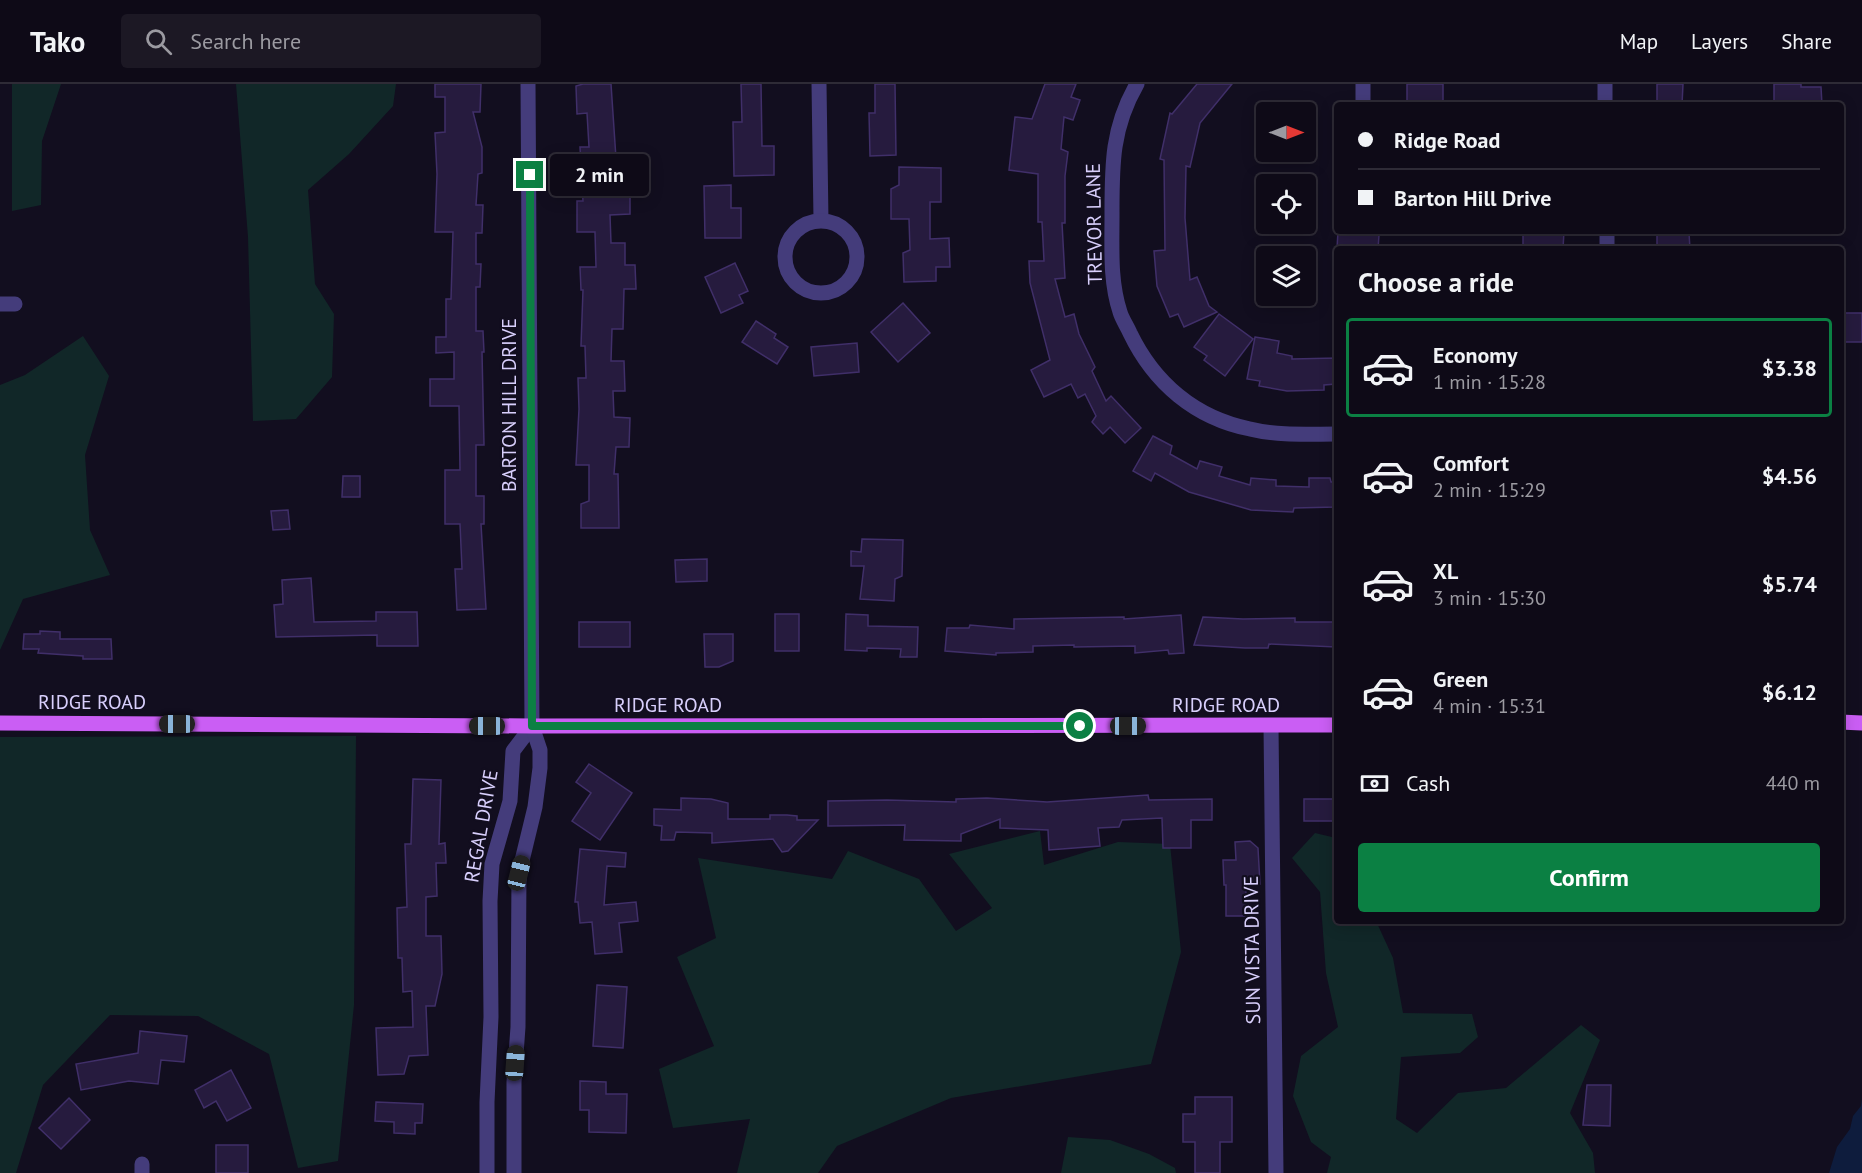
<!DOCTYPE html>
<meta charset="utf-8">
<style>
:root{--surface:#0e0a17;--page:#1c1824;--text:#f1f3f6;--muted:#9b9aa1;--line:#2e2b36;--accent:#0b8043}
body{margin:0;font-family:"PT Sans",sans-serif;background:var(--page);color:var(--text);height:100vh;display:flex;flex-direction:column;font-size:22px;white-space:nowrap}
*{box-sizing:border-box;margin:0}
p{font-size:20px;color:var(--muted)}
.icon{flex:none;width:33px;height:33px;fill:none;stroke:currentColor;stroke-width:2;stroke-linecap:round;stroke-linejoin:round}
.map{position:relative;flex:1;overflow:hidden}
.side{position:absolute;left:1334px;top:162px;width:510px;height:678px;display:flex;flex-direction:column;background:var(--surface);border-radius:6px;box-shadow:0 3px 15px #0003,0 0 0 2px var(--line)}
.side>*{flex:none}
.hud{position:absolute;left:1334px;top:18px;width:510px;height:132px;border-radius:6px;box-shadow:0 3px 15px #0003,0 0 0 2px var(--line);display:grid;align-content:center;height:132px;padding:0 24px;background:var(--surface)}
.needle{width:39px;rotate:90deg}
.buttons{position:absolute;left:1256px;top:18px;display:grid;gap:12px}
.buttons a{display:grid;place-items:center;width:60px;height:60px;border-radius:6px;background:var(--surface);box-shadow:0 3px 15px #0003,0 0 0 2px var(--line);font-size:30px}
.end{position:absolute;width:27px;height:27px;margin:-14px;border:8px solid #0b8043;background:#fff;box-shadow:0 0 0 3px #fff}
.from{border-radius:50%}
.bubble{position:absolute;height:42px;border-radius:6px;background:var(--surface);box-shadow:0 3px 15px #0003,0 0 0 2px var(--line);font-size:20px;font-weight:600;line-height:42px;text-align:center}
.car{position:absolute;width:18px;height:36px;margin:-18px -9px;border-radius:8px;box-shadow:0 0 4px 2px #0007;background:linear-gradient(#222 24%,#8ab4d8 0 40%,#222 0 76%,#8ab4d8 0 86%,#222 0)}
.hud b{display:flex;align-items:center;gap:21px;height:57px;font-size:22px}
.hud b+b{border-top:2px solid var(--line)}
.hud i{width:15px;height:15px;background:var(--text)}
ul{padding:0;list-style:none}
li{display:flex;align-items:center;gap:18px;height:99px;margin:0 12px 9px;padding:0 12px;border:3px solid transparent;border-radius:6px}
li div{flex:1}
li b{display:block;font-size:22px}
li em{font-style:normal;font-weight:600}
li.active{border-color:var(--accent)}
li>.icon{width:54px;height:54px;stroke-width:1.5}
h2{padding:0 24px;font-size:27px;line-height:72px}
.pay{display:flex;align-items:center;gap:15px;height:66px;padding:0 24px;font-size:22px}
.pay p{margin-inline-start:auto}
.cta{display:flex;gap:12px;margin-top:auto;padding:12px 24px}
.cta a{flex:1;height:69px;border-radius:6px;background:var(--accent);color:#fff;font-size:24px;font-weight:600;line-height:69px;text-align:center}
header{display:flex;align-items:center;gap:36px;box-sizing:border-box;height:84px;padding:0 30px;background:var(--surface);border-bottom:2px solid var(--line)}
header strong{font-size:28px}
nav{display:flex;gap:33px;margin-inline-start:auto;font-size:21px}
.search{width:420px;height:54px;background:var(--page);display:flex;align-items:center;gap:15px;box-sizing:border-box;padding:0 21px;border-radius:6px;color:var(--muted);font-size:22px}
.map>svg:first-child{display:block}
</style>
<header>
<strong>Tako</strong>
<div class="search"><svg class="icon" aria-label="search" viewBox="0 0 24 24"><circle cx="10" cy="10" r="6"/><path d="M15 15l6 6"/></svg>Search here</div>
<nav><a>Map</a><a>Layers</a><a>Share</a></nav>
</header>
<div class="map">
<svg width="1862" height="1089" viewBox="0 0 1862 1089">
<rect width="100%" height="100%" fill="#120e1f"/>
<g fill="#112728">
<path d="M12,0H61L42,57L41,121L12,127Z"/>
<path d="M236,0H396L393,22L349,70L308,106L315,200L334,230L332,293L296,335L253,337L248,153Z"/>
<path d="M83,252L109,292L85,371L90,446L110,491L23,515L0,566V301L25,291Z"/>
<path d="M356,652L354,921L338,1077L298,1084L269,970L198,932L110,931L43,1001L16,1089H0V653Z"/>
<path d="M1040,747L1044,781L1118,758L1170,760L1181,868L1151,980L951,1014L837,1062L818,1089H737L750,1035L673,1044L659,985L714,962L677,873L716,854L698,774L832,795L848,767L919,795L956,847L992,824L949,770Z"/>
<path d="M1315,749L1336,754V837H1376L1393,874L1403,929L1472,930L1478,953L1460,969L1401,973L1396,1035L1417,1049L1458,1009L1506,1004L1581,941L1600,956L1570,1029L1593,1069L1595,1089H1327L1331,1073L1311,1058L1293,1012L1301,972L1338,943L1326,889L1320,808L1292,774Z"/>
<path d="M1068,1053L1110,1056L1149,1070L1175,1084L1176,1089H1061Z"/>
</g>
<path fill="#0e1c3d" d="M1862,1015V1089H1829L1837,1063L1850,1045L1853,1032L1861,1022Z"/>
<g fill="#261b3e" stroke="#402f69" stroke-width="1.5">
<path d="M435,0H481L480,28H473L482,63V89L478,90L476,121H483L482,149H476V180H481L480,203H476V247H483L484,268H482L484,361H476V412H484V440H481L486,525L457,526L455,485H462L460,440H445V386H460L459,322H430V295H454V268L436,269V253H446V215H451L453,148H435L437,90L435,49L445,48V13H435Z"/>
<path d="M583,0H611L618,104H630V130L610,131L611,159H625V181H635L636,205H624L623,245H612L611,277H624L625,307H613L614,333L630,334L629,363H616L614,390H618L619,444H581V420L589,417V381H576L579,325L578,294H586L585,262H581L583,206H581L580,183H596L595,148H577V117H583L580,63H589L587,29L577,30L576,2Z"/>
<path d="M741,0H761L762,62H774V91L734,92L733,38H742Z"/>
<path d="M875,0H895L896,71L870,72L869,29H875Z"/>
<path d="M1045,0H1076L1071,13L1080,16L1073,36L1064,33L1061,65L1068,68L1065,92V139H1062L1065,194L1055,195L1065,233L1074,230L1079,250L1095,283L1092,287L1106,317L1111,312L1141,344L1125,359L1110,343L1103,350L1092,338L1096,332L1085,310L1078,314L1071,300L1044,313L1031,286L1050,276L1030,199L1029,177H1044L1042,138H1038V90L1009,86L1015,33L1032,35Z"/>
<path d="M1197,0H1232L1200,39L1190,83L1186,82L1185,134L1190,196L1197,193L1209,222L1217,228L1184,243L1178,230L1170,233L1157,202L1154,167L1165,166L1164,76L1160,75L1170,29L1172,30Z"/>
<rect x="1407" y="0" width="36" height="21"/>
<path d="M1657,0H1683L1682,21H1657Z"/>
<path d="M1774,0H1801V3H1821L1822,21H1802V18H1774Z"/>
<path d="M899,83L941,84V118H930V155L949,154L950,183H936V197L904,198L903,169L910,166L909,135H891V105L899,101Z"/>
<path d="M731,101V124H741V154H705L704,102Z"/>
<path d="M1338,147H1362V150L1379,151L1378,165H1337Z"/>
<path d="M1535,147H1564L1563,165H1523V149H1535Z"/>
<path d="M1657,148L1689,149L1690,165H1657Z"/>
<path d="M735,179L748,207L739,211L743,219L721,229L705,193Z"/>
<path d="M903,219L930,249L898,278L871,248Z"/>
<path d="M1840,229H1862V258H1841Z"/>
<path d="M1219,230L1253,255L1225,292L1204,276L1207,272L1194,263Z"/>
<path d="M756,237L776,250L774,254L788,263L777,280L742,258Z"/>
<path d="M1255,253L1279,257L1277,269L1292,272V275L1336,274V300L1324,301V306L1287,307L1259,302L1260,297L1247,295Z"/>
<path d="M857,259L859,288L814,292L811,263Z"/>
<path d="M1153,352L1172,362L1170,370L1197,385L1200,377L1222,383L1219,392L1250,401L1251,394L1276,396V402L1309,403V394H1330L1331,398H1336V423L1294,424L1293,428L1251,426L1189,408L1155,389L1151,397L1133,387Z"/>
<path d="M343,392H360V413H342Z"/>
<path d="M288,426L290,445L273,446L271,427Z"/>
<path d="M862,455L903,456L902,492L895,495L894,517L860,515L864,482H851V467L861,468Z"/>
<path d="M707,475V497L676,498L675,476Z"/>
<path d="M311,494L314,538L376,537V528H417L418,562H377V551L276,553L274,521L283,520L282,496Z"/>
<rect x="775" y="530" width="24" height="37"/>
<path d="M846,530L868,531V542L918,543L917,573H900L901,565L867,564V567L845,566Z"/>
<path d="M1181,531L1184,569L1169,570L1168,566L1135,569V562L1074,563V561L1033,562V568L996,569V571L945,567L947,544H969L970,541L1014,545V535L1124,533V535Z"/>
<path d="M1203,533L1243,535L1295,534V538H1336V563L1269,560L1268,564H1245L1194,561Z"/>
<rect x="579" y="538" width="51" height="25"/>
<path d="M40,547L60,548V555H111L112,575H83V572L38,569L39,565H23L24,550H40Z"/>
<path d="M704,550H733V577L719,583H705Z"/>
<path d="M589,680L632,709L600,756L572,737L591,709L576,698Z"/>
<path d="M413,695L441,696L439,760L445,759L446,779H436L437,812L426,813V852H441L442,890L435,922H426L428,971L409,972L404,990L378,991L376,944L413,943L412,907L403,908L402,874H398L397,824L407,823L405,760H411Z"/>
<path d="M1148,711L1149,716L1212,715V736H1191V764H1163L1162,734L1122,736L1119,743L1098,744L1100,762L1049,766L1048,746L1000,744V735L961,750V757L904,756L905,741L828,742V717L887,716L956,718V715L987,714L1047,718Z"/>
<path d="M681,714L711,715L728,719V735H770V731H787L797,732V736H818L788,767L782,768L773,755L712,759V749L676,748L674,756H661L662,742L654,741V725L681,726Z"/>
<rect x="1304" y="715" width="29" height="22"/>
<path d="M1250,757L1258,764L1260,800H1246V832H1226V801H1224L1223,776H1236L1235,758Z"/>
<path d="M580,765L626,769L625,783L607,782L604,821L636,818L638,837L619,839L622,868L595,870L592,838L580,839L578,818H575Z"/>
<path d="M597,901L627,903L623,964L593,962Z"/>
<path d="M140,947L187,952L184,978L161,976L158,1000L129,997L81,1006L76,980L138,969Z"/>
<path d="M231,986L251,1024L227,1037L216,1017L204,1024L195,1006Z"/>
<path d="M580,997L606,998V1010H627L626,1049L589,1048V1026H580Z"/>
<path d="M1587,1001H1611L1610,1042L1583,1041Z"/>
<path d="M1195,1013H1232V1058H1220V1089H1195V1058H1183V1030H1195Z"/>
<path d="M69,1014L90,1036L61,1065L39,1044Z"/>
<path d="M376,1018L423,1020L422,1039H415V1050L394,1049V1038L375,1037Z"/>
<rect x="216" y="1061" width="32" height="28"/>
</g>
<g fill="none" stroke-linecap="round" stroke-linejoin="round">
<g stroke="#443c7b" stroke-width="15">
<path d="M819,0L821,136"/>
<path d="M1137,0C1111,45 1112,83 1112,133C1112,165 1110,198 1120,228C1122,235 1127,242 1130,249C1154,299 1195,334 1250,345C1278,352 1308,350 1336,350"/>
<path d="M1363,0V21"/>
<path d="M1605,0V21"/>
<circle cx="821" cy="173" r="36"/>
<path d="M1607,147V165"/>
<path d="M0,220H15"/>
<path d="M1271,642L1276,1089"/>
<path d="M142,1089V1080"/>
<path d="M487,1089V1018L491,933L490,817L492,780L510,717L513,667L532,642"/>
<path d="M514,1089V998L518,943L519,789L535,723L540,684V666L532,642L528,0"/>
</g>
<g stroke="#ca5ef4" stroke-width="15">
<path d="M1840,638L1862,639"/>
<path d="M0,639L532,642L1336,641"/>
</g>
</g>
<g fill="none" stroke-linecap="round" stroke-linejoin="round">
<path stroke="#0b8043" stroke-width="8" d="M530,91L532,642H1080"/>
</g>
<g text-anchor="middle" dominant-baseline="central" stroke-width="4.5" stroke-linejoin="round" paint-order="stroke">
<g font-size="20" fill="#d8cffc" stroke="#120e1f">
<text transform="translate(1094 140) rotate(-91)">TREVOR LANE</text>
<text transform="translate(509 321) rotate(-90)">BARTON HILL DRIVE</text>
<text x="92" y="618">RIDGE ROAD</text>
<text x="668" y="621">RIDGE ROAD</text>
<text x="1226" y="621">RIDGE ROAD</text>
<text transform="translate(481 742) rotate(-80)">REGAL DRIVE</text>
<text transform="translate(1252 866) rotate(-91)">SUN VISTA DRIVE</text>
</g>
</g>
</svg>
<div class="buttons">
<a><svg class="needle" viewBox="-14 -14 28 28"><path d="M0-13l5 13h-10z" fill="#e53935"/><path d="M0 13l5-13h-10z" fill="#9b9aa1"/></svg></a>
<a><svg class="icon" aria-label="locate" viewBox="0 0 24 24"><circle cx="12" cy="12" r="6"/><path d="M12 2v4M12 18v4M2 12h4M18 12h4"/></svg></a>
<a><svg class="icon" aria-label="layers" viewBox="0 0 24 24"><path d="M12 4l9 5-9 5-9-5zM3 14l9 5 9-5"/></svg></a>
</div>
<i class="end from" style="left:1080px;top:642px"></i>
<i class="end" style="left:530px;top:91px"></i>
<div class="bubble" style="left:550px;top:70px;width:99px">2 min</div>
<i class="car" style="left:177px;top:640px;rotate:270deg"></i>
<i class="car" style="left:487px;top:642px;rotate:270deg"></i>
<i class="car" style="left:1128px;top:642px;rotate:90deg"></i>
<i class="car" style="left:519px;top:789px;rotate:14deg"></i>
<i class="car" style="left:515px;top:979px;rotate:4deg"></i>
<div class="hud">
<b><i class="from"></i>Ridge Road</b>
<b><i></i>Barton Hill Drive</b>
</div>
<section class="side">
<h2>Choose a ride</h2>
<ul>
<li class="active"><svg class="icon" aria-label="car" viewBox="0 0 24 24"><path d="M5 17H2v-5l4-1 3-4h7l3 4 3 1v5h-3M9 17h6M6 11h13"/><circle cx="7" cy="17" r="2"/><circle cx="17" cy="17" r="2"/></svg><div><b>Economy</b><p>1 min · 15:28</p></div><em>$3.38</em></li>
<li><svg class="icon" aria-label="car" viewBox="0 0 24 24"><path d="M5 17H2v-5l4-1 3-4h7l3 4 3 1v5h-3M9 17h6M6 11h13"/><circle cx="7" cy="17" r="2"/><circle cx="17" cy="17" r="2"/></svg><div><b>Comfort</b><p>2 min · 15:29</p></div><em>$4.56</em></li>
<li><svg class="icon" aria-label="car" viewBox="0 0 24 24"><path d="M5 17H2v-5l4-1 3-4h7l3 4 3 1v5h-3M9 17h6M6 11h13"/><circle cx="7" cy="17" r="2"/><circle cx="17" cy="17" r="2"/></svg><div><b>XL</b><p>3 min · 15:30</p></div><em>$5.74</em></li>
<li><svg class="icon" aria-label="car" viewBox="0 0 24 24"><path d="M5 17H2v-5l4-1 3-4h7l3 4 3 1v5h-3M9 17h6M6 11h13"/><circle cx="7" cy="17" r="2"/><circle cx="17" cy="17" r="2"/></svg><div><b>Green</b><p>4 min · 15:31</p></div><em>$6.12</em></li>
</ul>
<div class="pay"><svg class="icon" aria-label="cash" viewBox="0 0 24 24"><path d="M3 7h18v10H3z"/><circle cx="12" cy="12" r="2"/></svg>Cash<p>440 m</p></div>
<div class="cta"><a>Confirm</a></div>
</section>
</div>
